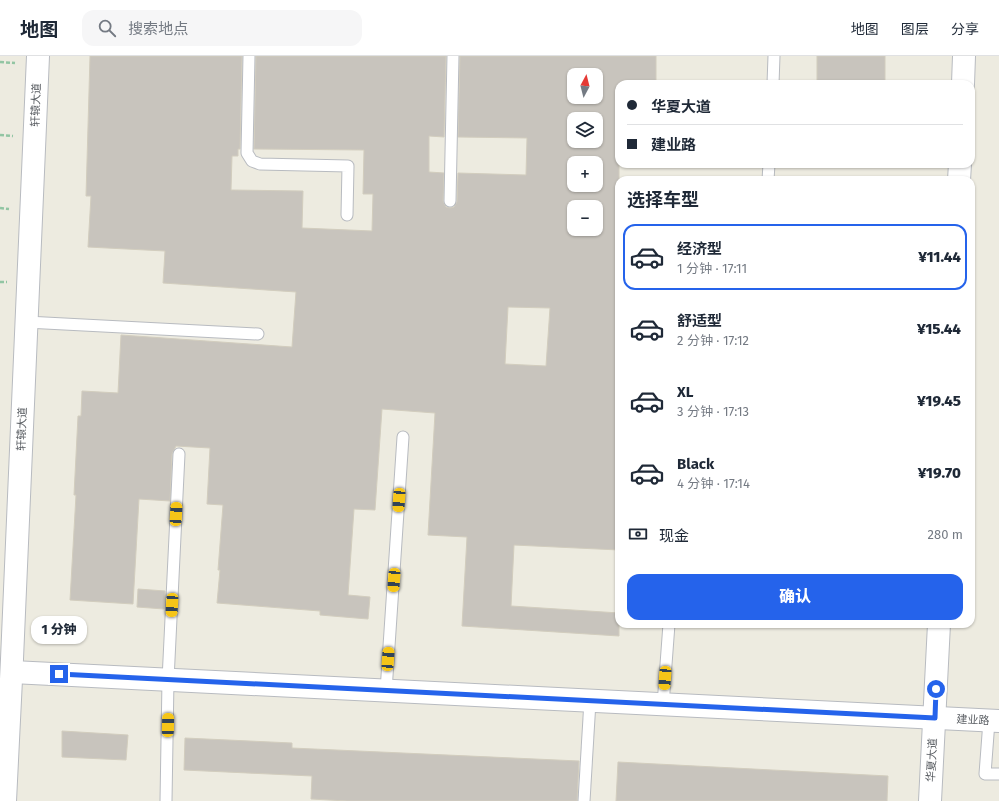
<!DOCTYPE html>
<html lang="zh">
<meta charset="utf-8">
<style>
:root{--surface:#fff;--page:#f6f6f7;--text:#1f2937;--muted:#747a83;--line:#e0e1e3;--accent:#2563eb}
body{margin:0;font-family:"Fira Sans","Noto Sans SC",sans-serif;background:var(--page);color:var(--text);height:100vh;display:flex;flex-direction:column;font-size:15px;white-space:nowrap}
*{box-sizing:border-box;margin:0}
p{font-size:13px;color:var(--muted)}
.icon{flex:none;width:22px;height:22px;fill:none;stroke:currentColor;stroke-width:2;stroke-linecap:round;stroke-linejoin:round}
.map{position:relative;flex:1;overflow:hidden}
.sheet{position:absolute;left:615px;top:120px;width:360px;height:452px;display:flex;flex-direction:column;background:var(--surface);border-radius:12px;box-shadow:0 1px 3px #0004}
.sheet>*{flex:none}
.hud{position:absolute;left:615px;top:24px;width:360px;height:88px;border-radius:12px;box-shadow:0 1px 3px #0004;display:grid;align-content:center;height:88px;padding:0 12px;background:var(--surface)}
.needle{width:26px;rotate:7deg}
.buttons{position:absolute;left:567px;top:12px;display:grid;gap:8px}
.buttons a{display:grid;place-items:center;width:36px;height:36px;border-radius:8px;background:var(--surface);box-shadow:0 1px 3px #0004;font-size:20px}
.end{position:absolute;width:18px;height:18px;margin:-9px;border:5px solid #2563eb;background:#fff;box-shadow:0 0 0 2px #fff}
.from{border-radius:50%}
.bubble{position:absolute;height:28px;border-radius:12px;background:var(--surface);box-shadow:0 1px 3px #0004;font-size:13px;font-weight:800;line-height:28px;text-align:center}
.car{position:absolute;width:12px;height:24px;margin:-12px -6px;border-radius:5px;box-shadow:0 0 3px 1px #0007;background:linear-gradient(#f5c518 24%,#345 0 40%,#f5c518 0 76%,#345 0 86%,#f5c518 0)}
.hud b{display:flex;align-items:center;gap:14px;height:38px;font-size:15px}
.hud b+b{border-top:1px solid var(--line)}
.hud i{width:10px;height:10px;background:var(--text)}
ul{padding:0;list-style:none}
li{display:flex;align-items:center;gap:12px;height:66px;margin:0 8px 6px;padding:0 4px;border:2px solid transparent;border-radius:12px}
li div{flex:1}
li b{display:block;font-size:15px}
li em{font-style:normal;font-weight:800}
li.on{border-color:var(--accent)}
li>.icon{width:36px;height:36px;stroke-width:1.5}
h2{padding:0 12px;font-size:18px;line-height:48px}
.pay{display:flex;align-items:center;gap:10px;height:44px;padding:0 12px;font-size:15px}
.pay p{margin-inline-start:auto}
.button{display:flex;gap:8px;margin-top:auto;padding:8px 12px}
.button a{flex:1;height:46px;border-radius:12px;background:var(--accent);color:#fff;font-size:16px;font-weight:800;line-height:46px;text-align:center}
header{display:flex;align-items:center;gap:24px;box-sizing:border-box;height:56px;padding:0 20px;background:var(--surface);border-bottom:1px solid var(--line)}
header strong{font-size:19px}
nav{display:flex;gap:22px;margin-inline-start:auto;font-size:14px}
.search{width:280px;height:36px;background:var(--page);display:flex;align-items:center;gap:10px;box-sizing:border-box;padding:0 14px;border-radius:12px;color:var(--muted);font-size:15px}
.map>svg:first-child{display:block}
</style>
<header>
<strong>地图</strong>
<div class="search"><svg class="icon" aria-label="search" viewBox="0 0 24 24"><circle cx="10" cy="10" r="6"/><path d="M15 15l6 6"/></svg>搜索地点</div>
<nav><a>地图</a><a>图层</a><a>分享</a></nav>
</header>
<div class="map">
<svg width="999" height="745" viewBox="0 0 999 745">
<rect width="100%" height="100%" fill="#edebe0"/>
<g fill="#c8c4bd" stroke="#d2cdbe" fill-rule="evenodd">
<path d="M90,0H242L240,93H238V100H232L231,134L303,135L302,172L372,175L373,138H363L364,94L254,93L256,0H446L444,81L429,80V116L444,117L443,145L446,151L450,152L454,151L457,146L458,117L526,119L527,82L458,81L460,0H656V28H619V494L514,489L511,550L619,557V580L462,570L467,481L428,479L435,357L382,353L375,454L354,453L348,539L370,541L368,563L320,559V555L217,547L220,514H218L223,449L207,448L210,392L176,390L172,398L170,445L139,443L133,548L70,544L76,439H74L78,360H81L82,335L118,337L121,279L292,291L296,236L163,227L165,195L88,191L91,140H86ZM574,19H596V41H574ZM574,63H596V85H574ZM574,107H596V129H574ZM574,151H596V173H574ZM508,251L550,252L546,310L505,308Z"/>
<rect x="817" y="0" width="68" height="28"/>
<path d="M138,533L165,535L164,553L137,551Z"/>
<path d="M62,675L128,679L126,704L62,701Z"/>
<path d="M185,682L292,687V692L579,705L577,745H347L311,743L312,720L184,714Z"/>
<path d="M618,706L888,720L887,745H616Z"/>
</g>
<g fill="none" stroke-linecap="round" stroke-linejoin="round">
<defs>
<g id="service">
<path d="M249,0L247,97L252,105L260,108L348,110L347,159"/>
<path d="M773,28L774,0"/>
<path d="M768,124L769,108"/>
<path d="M450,145L453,0"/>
<path d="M26,266L258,278"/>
<path d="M386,635L403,381"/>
<path d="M663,649L669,568"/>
<path d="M989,665L985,718H999"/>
<path d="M166,745L168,624L179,398"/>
<path d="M584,745L590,645"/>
</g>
<g id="tertiary">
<path d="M963,28L964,0"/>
<path d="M959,124L960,108"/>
<path d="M12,616L999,665"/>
<path d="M5,745L12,603L38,0"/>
<path d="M930,745L939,568"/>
</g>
</defs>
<use href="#service" stroke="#b8bbc0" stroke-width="13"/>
<use href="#tertiary" stroke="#b8bbc0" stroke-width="24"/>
<g stroke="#92c5a3" stroke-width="2.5" stroke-dasharray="4 2" stroke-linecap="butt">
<path d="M0,6L15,7"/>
<path d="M0,79L13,80"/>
<path d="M0,152L9,153"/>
<path d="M0,226H7"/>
</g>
<use href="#service" stroke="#fff" stroke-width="11"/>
<use href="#tertiary" stroke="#fff" stroke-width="22"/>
</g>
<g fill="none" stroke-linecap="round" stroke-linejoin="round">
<path stroke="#2563eb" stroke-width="5" d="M59,618L935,662L936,633"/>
</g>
<g text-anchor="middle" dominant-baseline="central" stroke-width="3.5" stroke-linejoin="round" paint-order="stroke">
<g font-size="11" fill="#595d62" stroke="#fff">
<text transform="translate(36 49) rotate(-88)">轩辕大道</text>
<text transform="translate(22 373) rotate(-88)">轩辕大道</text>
<text transform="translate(973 664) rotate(3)">建业路</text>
<text transform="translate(932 704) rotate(-87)">华夏大道</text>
</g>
</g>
</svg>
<div class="buttons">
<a><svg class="needle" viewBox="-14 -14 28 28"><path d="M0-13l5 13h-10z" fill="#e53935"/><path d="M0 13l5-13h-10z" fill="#747a83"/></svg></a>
<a><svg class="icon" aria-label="layers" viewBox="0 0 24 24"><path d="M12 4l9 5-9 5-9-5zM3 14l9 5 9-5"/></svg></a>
<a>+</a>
<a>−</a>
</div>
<i class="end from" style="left:936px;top:633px"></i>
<i class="end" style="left:59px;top:618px"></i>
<div class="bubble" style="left:31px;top:560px;width:56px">1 分钟</div>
<i class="car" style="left:399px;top:444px;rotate:184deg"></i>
<i class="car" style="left:176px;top:458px;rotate:3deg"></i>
<i class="car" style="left:394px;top:524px;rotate:184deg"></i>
<i class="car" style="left:172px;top:549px;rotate:183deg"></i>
<i class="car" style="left:388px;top:603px;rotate:4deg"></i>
<i class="car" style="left:665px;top:622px;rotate:184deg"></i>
<i class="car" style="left:168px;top:669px;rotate:1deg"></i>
<div class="hud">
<b><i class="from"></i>华夏大道</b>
<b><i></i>建业路</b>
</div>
<section class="sheet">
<h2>选择车型</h2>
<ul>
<li class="on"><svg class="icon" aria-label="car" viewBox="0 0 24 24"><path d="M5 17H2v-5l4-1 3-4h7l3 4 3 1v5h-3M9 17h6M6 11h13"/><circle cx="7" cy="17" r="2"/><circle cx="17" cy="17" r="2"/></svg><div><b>经济型</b><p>1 分钟 · 17:11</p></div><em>¥11.44</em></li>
<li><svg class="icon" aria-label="car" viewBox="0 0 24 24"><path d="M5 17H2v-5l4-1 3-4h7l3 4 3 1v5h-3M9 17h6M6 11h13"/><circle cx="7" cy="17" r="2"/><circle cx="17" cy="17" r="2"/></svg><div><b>舒适型</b><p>2 分钟 · 17:12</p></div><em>¥15.44</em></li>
<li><svg class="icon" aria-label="car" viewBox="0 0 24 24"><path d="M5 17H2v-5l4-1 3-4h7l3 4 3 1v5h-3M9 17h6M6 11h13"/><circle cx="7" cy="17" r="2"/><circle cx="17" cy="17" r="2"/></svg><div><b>XL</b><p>3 分钟 · 17:13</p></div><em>¥19.45</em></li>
<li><svg class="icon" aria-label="car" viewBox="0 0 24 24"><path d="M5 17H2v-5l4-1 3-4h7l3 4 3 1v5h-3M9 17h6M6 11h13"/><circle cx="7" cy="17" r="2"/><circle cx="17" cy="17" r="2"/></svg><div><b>Black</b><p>4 分钟 · 17:14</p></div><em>¥19.70</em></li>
</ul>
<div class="pay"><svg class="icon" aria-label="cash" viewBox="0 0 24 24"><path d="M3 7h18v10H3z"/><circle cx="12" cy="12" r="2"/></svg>现金<p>280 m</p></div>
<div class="button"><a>确认</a></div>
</section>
</div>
